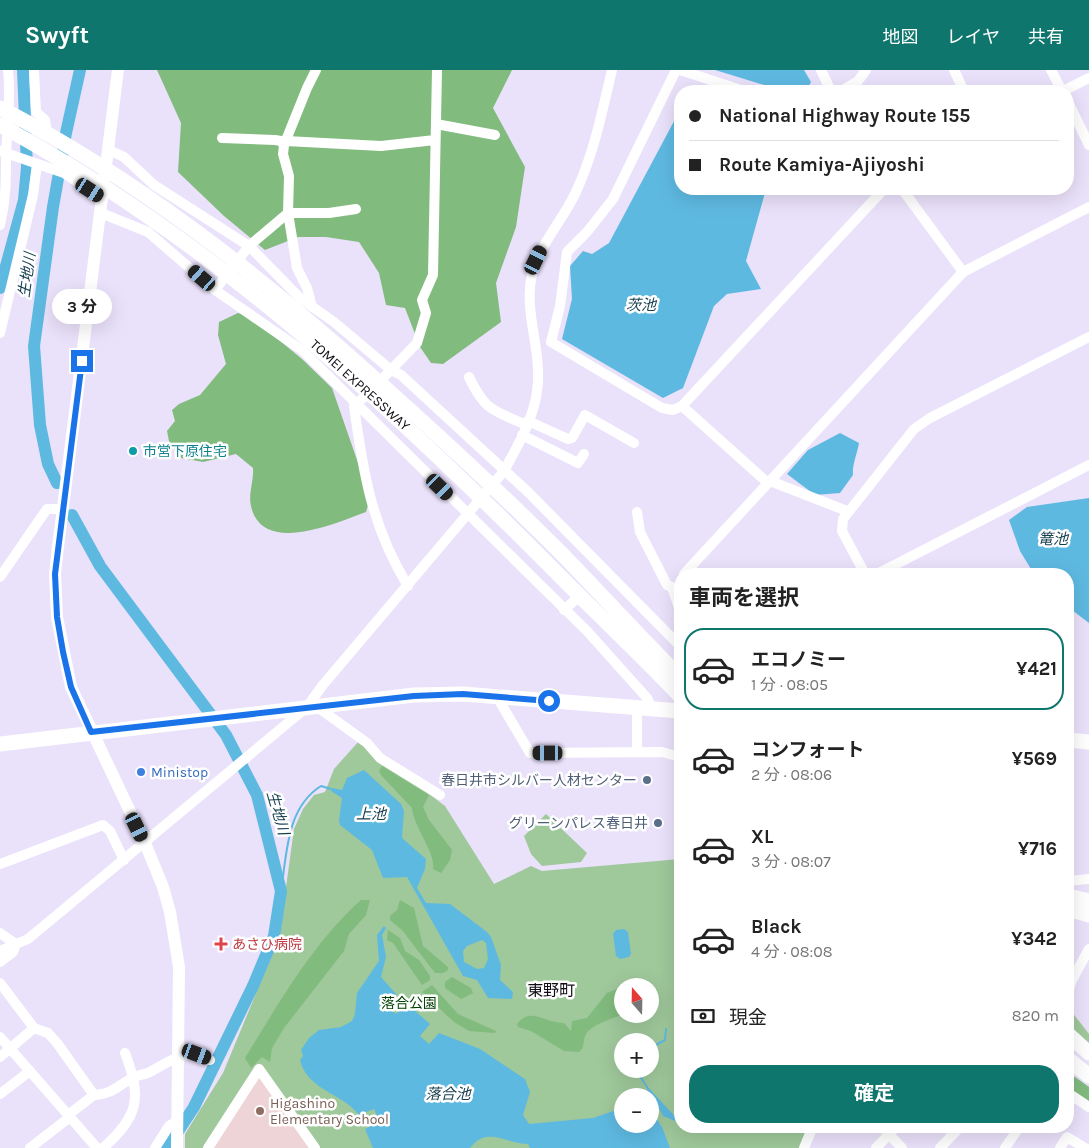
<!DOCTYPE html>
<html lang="ja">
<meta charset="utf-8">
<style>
:root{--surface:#fff;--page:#f2f2f2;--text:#222;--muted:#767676;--line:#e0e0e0;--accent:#0f766e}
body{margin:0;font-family:Karla,"Noto Sans JP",sans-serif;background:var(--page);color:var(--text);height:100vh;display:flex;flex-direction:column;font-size:19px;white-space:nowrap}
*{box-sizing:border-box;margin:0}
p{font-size:16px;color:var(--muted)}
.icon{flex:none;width:28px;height:28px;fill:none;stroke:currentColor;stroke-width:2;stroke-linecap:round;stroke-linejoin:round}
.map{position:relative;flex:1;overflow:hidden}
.details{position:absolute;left:674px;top:498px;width:400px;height:565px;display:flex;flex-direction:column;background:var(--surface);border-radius:20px;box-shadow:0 5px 20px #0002}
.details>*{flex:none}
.hud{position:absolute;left:674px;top:15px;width:400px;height:110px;border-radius:20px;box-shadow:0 5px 20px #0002;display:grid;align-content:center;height:110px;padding:0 15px;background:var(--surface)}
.needle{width:32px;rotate:340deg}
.fabs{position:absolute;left:614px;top:908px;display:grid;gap:10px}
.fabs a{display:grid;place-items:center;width:45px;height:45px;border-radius:50%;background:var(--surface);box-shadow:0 5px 20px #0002;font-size:25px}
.end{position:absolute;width:22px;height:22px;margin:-11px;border:6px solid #1a73e8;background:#fff;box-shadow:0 0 0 2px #fff}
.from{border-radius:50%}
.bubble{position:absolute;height:35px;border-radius:18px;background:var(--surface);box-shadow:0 5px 20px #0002;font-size:16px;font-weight:700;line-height:35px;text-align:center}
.car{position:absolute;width:15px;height:30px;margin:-15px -8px;border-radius:6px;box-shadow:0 0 4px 1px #0007;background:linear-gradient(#222 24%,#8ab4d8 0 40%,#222 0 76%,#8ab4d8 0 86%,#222 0)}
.hud b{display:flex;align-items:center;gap:18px;height:48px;font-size:19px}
.hud b+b{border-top:1px solid var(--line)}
.hud i{width:12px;height:12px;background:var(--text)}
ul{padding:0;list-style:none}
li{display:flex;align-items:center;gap:15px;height:82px;margin:0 10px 8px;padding:0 5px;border:2px solid transparent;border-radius:20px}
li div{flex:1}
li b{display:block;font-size:19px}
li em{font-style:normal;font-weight:700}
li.active{border-color:var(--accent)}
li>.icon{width:45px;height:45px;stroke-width:1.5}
h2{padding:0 15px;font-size:22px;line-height:60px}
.pay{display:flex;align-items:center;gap:12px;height:55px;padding:0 15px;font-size:19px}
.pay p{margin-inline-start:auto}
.cta{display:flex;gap:10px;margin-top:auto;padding:10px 15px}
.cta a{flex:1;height:58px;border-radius:20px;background:var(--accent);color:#fff;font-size:20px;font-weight:700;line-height:58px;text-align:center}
header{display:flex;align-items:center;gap:30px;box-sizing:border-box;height:70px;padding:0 25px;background:var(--accent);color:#fff}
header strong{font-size:24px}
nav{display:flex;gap:28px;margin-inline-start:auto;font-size:18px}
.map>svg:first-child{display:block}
</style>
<header>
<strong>Swyft</strong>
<nav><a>地図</a><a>レイヤ</a><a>共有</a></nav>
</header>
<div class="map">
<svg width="1089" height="1078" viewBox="0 0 1089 1078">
<rect width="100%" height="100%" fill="#eae1fa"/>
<path fill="#efd4d7" d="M259,1004L311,1078H211Z"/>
<g fill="#9fc89b" fill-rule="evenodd">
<path d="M359,671L445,736L494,814L531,796L542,801L680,789V1056H809L801,1078H319L260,994L206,1078H185V1064L223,1003L272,885L283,839L294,759L303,739L314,725L325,722L334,699ZM622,916H650V944H622ZM622,971H650V999H622ZM622,1026H650V1054H622Z"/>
<path d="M546,744L587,783L581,792L542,796L531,784L524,766Z"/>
<path d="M1068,937L1089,964V976L1068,959Z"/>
</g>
<g fill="#82bb7e">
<path d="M157,0H512L493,38L525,97L516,157L496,213L501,252L443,294L431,293L420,277L405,238L386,235L379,203L359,172L326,167H298L265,180L224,146L178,102L181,53Z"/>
<path d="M238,243L251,247L302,289L332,318L364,410L369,432L366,442C336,453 262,486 251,436C248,425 254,410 253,398L236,384L203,392L181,388L169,371L167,361L175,351L172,340L179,334L200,325L226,294L218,265L219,252Z"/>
<path d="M382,696L429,725L423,737L429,750L452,780L450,790L441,803L433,799C436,783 414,758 412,738L381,705L379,701Z"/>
<path d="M361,830H370L366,845L349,864L344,881L284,958L272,978L270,992L262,987L251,998L245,988C279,933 312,874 361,830Z"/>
<path d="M400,830L414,838L423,876L448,897V900L443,903H435L402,860L390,850V846L397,840Z"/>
<path d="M388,860L400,868L405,881L419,890L430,906V910L422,915L393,873L387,870Z"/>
<path d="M452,907L471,918L473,923L461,929L445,918V912Z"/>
<path d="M432,915L458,944L496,961L495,963L469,961L454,952L422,922Z"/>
<path d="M622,917V944H626C617,946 591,955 586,964C582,971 586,976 579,982L564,981L531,961L518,957L517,954C531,936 544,953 564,953L571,961L572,951L587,948L607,923Z"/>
<path d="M1068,1002L1089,1017V1033L1068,1019Z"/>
</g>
<g fill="#5eb9e1" fill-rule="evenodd">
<path d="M715,0H804L811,12L806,21H784Z"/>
<path d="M680,40V119H766L746,191L761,219L727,224L714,236L683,318L663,328L562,269L572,229L570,196L583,181L592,184L609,173Z"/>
<path d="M840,363L859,373C857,385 852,394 853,405L840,423L815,425L787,404L808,380Z"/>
<path d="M1089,428V553L1068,537V504H1034L1020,481L1009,450L1027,437Z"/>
<path d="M364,700L401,734L404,741L402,768L426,789L425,799L417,818L426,833L450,834L487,862L491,867L501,895L500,910L513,922L512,929L488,928L477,910L463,906L407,807L383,808L372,780L340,755L339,750L342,728L331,721L332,718L342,720L347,708ZM482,870L486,873L488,889L484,898L477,899L464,892L463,881L467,876Z"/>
<path d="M384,856L386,858L382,865L386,887L381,907L397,925L387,936L396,944L406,933L430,954L420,966L429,974L439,963L480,979L525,1009L530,1022L523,1045L529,1054L593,1048L622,1038V1054H650V1039L662,1057L670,1078H530L528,1074C506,1074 487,1055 470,1078H373L365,1059L380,1052L374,1039L359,1045C342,1023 307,1020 300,990L303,986L301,980L309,968L319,960L341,957L352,951L355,944L357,923L379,891L377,865Z"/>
<path d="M624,859L628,862L631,884L629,887L620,889L616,886L613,864L616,860Z"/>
<path d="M646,1015L680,1052V1053L663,1046L657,1034L650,1030V1026H643L648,1023Z"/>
</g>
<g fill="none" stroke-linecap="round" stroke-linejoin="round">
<g stroke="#5eb9e1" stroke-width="2">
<path d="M281,821C287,784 286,738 321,716L331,719"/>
<path d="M650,991L652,977L665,970L666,959"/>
<path d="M642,999L641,1008L647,1017"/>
</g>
<g stroke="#5eb9e1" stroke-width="12">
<path d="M0,218L24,130L27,97L23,0"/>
<path d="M57,413L48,394L40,355L34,276L53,137L66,63L80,0"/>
<path d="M72,445L100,496L226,665L257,725L281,821L274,866L253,916L194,1037L167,1078"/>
</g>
<g stroke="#fff" stroke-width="10">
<path d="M34,0L36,42L45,50L48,67"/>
<path d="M676,0L613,129L587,162L567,182L560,236L551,272L662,338L673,340L682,336L884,119"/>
<path d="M680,0L744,21"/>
<path d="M821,0L831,21"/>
<path d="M954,0L964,21"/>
<path d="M1051,0L1062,21"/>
<path d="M841,21L858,11L866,0"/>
<path d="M1063,21L1089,8"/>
<path d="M1068,32L1089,75"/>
<path d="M436,54L495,65"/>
<path d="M222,68L275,70L281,71L284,75"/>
<path d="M286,71L381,76L435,70"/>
<path d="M109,80L124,87L154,115L249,176L300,228L334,252L391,300L401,305L527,421L680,576"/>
<path d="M0,81L64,103L103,129"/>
<path d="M902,119L963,202"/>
<path d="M101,143L148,162L215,220L303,281L587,561L647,628L652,639"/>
<path d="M0,155C6,130 6,111 6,86C7,57 11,29 8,0"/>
<path d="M215,220L249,176L288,143H329L356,139"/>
<path d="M312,237L307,218L297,198L288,143L289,106L283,84L284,75L307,18L316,0"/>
<path d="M0,263L33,125L37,94"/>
<path d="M385,306L417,273L426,243L422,230L433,205L437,0"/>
<path d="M469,307C485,341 493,340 526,355"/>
<path d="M364,327L354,336C363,402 372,458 408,516"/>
<path d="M682,336L768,413"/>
<path d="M528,351L568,369L572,368L585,345L634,373"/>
<path d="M522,365L578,393L584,384"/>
<path d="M770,411L847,441"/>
<path d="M637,442L640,462L667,515L672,517L680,541"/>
<path d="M684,504L963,202L1089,137"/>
<path d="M865,504L842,461L843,449L914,359L930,348L1089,267"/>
<path d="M877,504L1089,395"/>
<path d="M0,507L47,439H62"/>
<path d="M564,540L574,531"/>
<path d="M497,627L530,683L662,682L680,687"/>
<path d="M316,636L367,673L380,688L440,725"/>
<path d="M637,682V638"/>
<path d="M0,794L103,755L110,761L124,790"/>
<path d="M1068,811L1089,809"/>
<path d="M0,863L16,874L13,882L0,892"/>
<path d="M0,881L28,869L307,637L322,616L504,401C517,377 534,348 537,321C543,282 523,242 532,204C540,174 562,151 575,124C594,84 602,42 612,0"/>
<path d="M0,913L34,958L48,963L57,973L94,1025C110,1025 118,1016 132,1008C137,1005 144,1005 150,1002C170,991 186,977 210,990"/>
<path d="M1068,922L1072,910L1089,879"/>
<path d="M0,967L97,1078"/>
<path d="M0,987L34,958"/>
<path d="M1068,1023L1089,1037"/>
<path d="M0,1024L30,1001"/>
<path d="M68,1045L94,1025"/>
<path d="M881,1056L902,1078"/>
<path d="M30,1078L70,1047"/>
<path d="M103,1078C139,1046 142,1028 125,983"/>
<path d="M155,1078L169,1056L177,1051"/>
<path d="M208,1078L259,999L315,1078"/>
<path d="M804,1078L813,1056"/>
<path d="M876,1078L897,1056"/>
<path d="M940,1078L961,1056"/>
<path d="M1005,1078L1020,1056"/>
<path d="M1060,1078L1067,1067L1085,1078"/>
</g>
<path stroke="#fff" stroke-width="12" d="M118,0L58,477L55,504L57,547L71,617L145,773L163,817L170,842L179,897L177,1078"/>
<g stroke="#fff" stroke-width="15">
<path d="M0,38C137,109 258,204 373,307C437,364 501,423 562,484C602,525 640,567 680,607"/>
<path d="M0,55C210,169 379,325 547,493C591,538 637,581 680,626"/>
<path d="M1068,670L1089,672"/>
<path d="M0,674L414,625L463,624L680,641"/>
<path d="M1068,826L1089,831"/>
<path d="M1068,839L1089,845"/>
<path d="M1068,964L1089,983"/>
<path d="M1068,989L1089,1006"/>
</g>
</g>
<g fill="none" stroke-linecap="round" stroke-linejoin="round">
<path stroke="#1a73e8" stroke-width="6" d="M82,291L55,504L57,547L63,582L71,617L91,662L414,626L463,624L549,631"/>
</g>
<circle fill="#0f9aa8" stroke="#fff" stroke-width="2" cx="133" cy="381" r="5"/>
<circle fill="#3f7fe0" stroke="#fff" stroke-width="2" cx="141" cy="702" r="5"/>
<g fill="#5c6f8a" stroke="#fff" stroke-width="2">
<circle cx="647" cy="710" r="5"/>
<circle cx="658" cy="753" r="5"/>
</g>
<path fill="#e0444e" stroke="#fff" stroke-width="2" d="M218.5 866.5h5v5h5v5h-5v5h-5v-5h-5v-5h5z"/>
<circle fill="#8d6e63" stroke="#fff" stroke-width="2" cx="260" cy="1041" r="5"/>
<g text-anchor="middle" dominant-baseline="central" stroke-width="5" stroke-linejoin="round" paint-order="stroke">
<g font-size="14" fill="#100d15" stroke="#fff">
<text transform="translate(360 315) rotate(42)">TOMEI EXPRESSWAY</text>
</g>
<g font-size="14" fill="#0d838f" stroke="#fff" text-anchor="start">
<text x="143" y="381">市営下原住宅</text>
</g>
<g font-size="14" fill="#366cbe" stroke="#fff" text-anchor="start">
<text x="151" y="702">Ministop</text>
</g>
<g font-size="14" fill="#4e5e75" stroke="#fff" text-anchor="end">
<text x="637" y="710">春日井市シルバー人材センター</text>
<text x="648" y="753">グリーンパレス春日井</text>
</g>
<g font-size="14" fill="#be3a42" stroke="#fff" text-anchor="start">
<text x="232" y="874">あさひ病院</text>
</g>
<g font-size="14" fill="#034204" stroke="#fff">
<text x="409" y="933">落合公園</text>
</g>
<g font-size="14" fill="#785e54" stroke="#fff" text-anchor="start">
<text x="270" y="1033">Higashino<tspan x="270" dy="16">Elementary School</tspan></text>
</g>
<g font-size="15" font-style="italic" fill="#153e4f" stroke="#fff">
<text transform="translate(27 205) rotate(-82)">生地川</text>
<text x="641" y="235">茨池</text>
<text x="1053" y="469">篭池</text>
<text transform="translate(278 743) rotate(74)">生地川</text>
<text x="371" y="744">上池</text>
<text x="448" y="1024">落合池</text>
</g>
<g font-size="16" fill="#100d15" stroke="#fff">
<text x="551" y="920">東野町</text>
</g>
</g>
</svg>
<div class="fabs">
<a><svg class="needle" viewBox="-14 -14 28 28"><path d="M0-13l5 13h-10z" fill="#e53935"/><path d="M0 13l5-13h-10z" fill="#767676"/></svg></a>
<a>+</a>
<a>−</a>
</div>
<i class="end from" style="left:549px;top:631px"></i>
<i class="end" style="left:82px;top:291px"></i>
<div class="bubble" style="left:52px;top:219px;width:60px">3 分</div>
<i class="car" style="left:90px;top:120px;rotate:123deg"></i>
<i class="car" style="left:536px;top:190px;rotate:26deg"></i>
<i class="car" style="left:202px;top:208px;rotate:311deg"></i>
<i class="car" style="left:440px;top:417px;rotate:134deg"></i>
<i class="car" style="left:548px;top:683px;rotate:270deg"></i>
<i class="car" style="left:137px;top:757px;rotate:154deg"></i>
<i class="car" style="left:197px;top:984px;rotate:110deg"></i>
<div class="hud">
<b><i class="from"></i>National Highway Route 155</b>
<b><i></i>Route Kamiya-Ajiyoshi</b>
</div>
<section class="details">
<h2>車両を選択</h2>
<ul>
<li class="active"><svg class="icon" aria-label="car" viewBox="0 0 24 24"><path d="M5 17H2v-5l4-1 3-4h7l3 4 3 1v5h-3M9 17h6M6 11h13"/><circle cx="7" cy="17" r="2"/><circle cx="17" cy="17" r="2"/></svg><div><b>エコノミー</b><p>1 分 · 08:05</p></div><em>¥421</em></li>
<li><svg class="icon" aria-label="car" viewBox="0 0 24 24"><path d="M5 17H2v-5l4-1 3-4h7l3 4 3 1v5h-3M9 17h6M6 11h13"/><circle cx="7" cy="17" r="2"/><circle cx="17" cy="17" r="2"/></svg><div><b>コンフォート</b><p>2 分 · 08:06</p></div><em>¥569</em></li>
<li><svg class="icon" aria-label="car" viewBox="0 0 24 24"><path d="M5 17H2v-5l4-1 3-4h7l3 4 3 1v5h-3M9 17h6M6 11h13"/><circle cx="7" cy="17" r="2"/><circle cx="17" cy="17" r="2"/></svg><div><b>XL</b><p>3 分 · 08:07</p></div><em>¥716</em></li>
<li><svg class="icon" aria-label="car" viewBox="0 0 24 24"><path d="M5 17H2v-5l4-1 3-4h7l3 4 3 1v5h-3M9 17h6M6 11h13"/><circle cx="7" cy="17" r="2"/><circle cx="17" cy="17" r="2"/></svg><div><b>Black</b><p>4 分 · 08:08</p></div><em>¥342</em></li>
</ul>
<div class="pay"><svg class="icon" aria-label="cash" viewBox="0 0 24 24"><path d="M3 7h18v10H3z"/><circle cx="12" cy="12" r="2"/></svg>現金<p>820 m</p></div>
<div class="cta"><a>確定</a></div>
</section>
</div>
